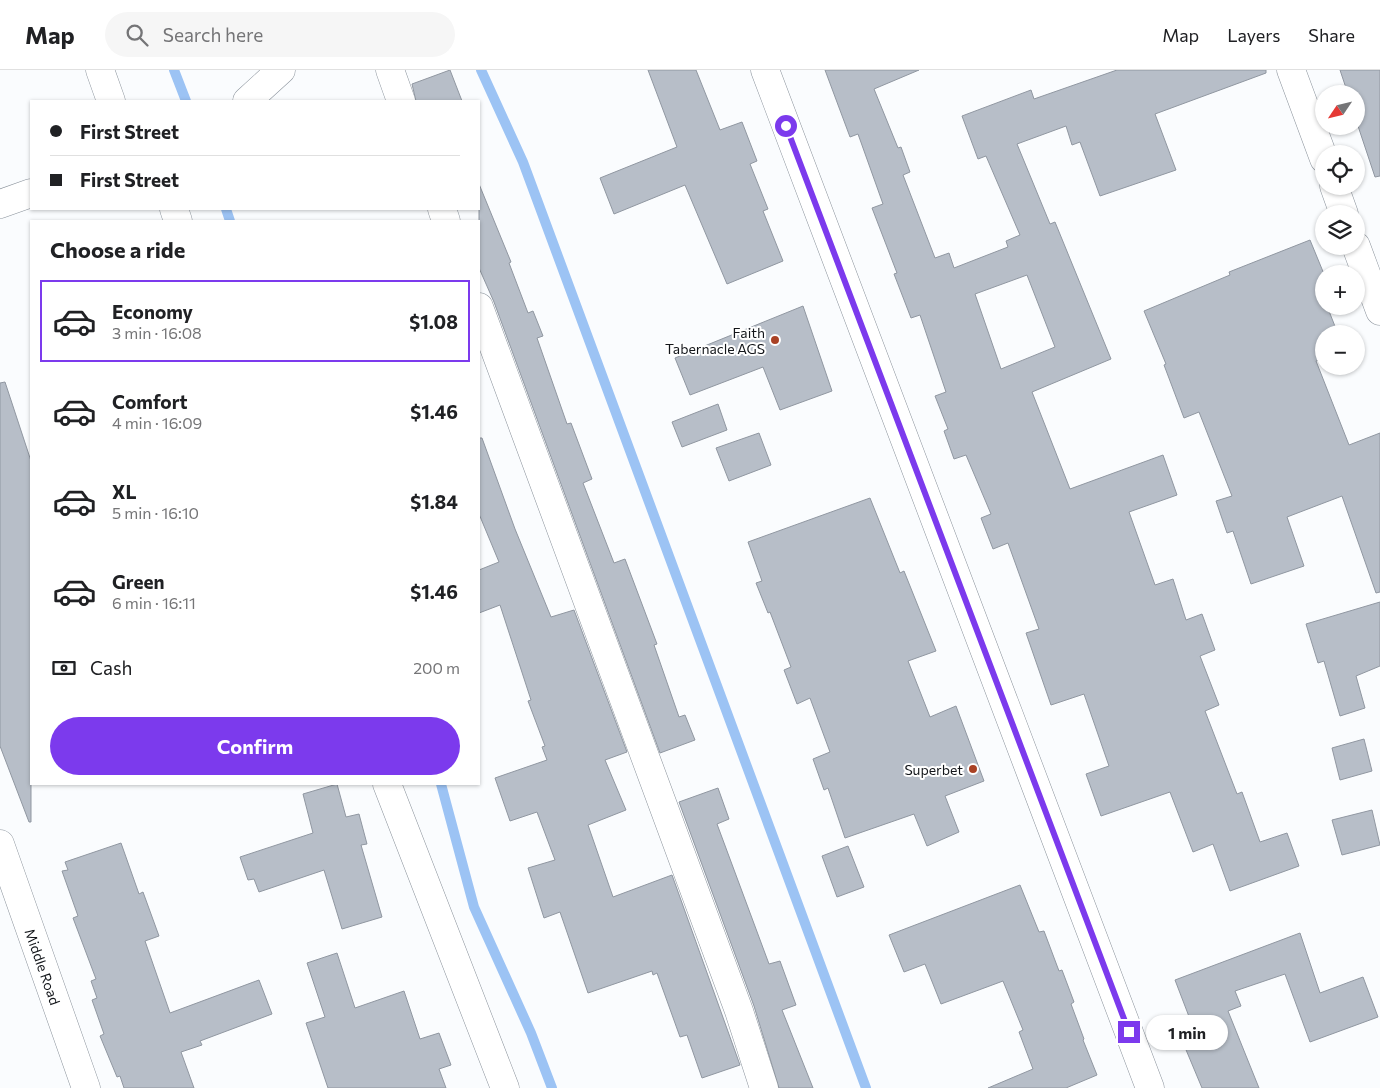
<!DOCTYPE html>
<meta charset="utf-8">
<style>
:root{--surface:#fff;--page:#f6f6f6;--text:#202124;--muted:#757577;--line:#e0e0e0;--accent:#7c3aed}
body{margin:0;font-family:Commissioner,sans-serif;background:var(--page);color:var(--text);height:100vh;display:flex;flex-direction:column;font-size:19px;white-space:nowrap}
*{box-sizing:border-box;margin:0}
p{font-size:16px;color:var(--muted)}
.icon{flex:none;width:28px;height:28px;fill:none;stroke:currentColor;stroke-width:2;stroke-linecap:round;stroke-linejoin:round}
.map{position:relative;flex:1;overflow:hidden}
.details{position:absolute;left:30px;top:150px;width:450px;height:565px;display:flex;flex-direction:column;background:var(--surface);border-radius:0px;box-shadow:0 1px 4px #0004}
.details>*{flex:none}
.hud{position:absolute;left:30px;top:30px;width:450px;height:110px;border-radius:0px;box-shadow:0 1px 4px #0004;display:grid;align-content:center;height:110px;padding:0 20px;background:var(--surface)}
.needle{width:32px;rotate:235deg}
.fabs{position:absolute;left:1315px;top:15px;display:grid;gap:10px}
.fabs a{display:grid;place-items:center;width:50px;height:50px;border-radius:50%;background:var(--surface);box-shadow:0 1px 4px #0004;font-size:25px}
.end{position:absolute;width:22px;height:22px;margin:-11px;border:6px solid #7c3aed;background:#fff;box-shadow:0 0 0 2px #fff}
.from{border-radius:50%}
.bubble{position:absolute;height:35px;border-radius:18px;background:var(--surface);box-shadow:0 1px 4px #0004;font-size:16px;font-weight:700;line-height:35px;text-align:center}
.hud b{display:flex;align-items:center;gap:18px;height:48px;font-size:19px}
.hud b+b{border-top:1px solid var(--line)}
.hud i{width:12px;height:12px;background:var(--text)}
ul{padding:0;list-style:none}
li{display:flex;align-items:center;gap:15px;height:82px;margin:0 10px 8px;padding:0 10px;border:2px solid transparent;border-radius:0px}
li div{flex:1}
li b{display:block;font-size:19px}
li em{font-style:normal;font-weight:700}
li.selected{border-color:var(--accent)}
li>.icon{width:45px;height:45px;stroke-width:1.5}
h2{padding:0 20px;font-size:22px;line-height:60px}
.pay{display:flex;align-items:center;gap:12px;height:55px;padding:0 20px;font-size:19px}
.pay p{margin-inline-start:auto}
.button{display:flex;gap:10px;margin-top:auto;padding:10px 20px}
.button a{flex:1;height:58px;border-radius:30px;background:var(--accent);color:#fff;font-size:20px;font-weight:700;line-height:58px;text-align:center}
header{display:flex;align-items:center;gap:30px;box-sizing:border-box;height:70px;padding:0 25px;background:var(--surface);border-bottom:1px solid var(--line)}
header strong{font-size:24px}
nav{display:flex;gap:28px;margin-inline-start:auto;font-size:18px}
.search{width:350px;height:45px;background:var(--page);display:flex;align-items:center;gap:12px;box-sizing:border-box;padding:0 18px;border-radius:28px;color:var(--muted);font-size:19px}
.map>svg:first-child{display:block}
</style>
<header>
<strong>Map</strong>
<div class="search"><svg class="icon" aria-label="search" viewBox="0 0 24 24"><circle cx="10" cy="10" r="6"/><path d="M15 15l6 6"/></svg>Search here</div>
<nav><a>Map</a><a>Layers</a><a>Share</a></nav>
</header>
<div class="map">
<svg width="1380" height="1018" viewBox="0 0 1380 1018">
<rect width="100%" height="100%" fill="#fafcfe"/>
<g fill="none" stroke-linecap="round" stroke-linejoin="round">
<g stroke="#9cc3f4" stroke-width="10">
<path d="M174,0L186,31"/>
<path d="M481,0L523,92L866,1018"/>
<path d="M226,139L230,151"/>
<path d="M441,714L474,837L531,963L552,1018"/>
</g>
</g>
<g fill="#b7bec8" stroke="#9097a1" fill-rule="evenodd">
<path d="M450,0L462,31H416L412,14Z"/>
<path d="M648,0H696L720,60L742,52L757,91L750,94L768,139L763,141L783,191L727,214L685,115L614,144L600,108L677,77Z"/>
<path d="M825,0H919L874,19L898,78L901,77L910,102L903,105L935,188L949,183L954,198L1008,177L1006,171L1020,165L986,86L978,89L962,46L1031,20L1034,29L1117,0H1266V3L1155,44L1176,100L1100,126L1080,72L1072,75L1066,56L1017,74L1050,154L1055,152L1111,289L1032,322L1070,419L1163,385L1177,425L1129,442L1155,515L1173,509L1186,550L1202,544L1215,580L1200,586L1219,635L1205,641L1237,724L1242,722L1260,772L1287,763L1299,796L1230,821L1213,774L1193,782L1170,722L1101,746L1086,704L1109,696L1084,624L1051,635L1026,563L1039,559L1008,473L993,479L981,448L991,444L966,385L954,389L944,361L948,359L935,326L946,322L920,245L911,248L894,204L897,203L872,138L883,134L858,64L850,67ZM1027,205L1055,277L1001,299L975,224Z"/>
<path d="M1340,0H1380V106L1375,107L1356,50V24H1348Z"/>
<path d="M479,114L511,192L509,193L528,243L533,241L543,266L537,268L567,354L571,353L592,409L583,413L614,493L625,489L657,574L654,575L679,647L685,645L695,670L660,683L494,232L479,198Z"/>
<path d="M1310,170L1324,204V236H1327L1338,264H1324V288L1316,291L1349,375L1380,363V522L1376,523L1342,426L1287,447L1304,496L1251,514L1233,461L1227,463L1216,431L1232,426L1199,342L1184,348L1164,295L1166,294L1144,241L1230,205L1229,202Z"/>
<path d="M803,236L832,321L780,340L763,297L690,325L675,288Z"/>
<path d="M5,312L31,391V752H29L0,676V313Z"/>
<path d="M718,334L727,360L682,377L672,352Z"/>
<path d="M759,363L771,395L729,411L716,378Z"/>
<path d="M479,368H482L515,459L551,547L574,540L627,682L605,690L626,740L588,755L613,827L672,805L740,995L702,1008L687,965L680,967L657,903L653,905L652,901L588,923L560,842L544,848L528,798L555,790L537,742L510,751L495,708L547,690L542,677L545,676L528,631L531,630L500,535L479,543V500L499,492L479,444Z"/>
<path d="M870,428L900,503L904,501L936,581L908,591L930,647L956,636L984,711L945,726L959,762L927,776L914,744L845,768L828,718L824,720L813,689L830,682L810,628L797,634L784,600L791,597L770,542L768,543L756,513L762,511L748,472Z"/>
<path d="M1380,532V596L1356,606L1365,638L1340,646L1324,591L1318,593L1306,554Z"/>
<path d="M1364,669L1372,701L1340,710L1332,678Z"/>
<path d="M337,714L346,747L359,744L367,774L361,775L382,847L342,859L324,800L259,822L254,809L248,810L240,787L313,763L303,724Z"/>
<path d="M718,718L729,749L717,754L769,894L780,891L796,935L782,940L813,1018H779L754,936L679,732Z"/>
<path d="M1372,740L1380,775L1342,785L1332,750Z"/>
<path d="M121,773L139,824L143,822L159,866L145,871L170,943L259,910L272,944L200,971L202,975L181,982L194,1018H124L120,1006L117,1007L100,966L104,964L92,930L97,928L91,911L96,909L73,848L78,846L62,801L68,800L65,792Z"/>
<path d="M848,776L864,817L837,827L822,786Z"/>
<path d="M1020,815L1039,862L1044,861L1059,901L1062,900L1074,932L1071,934L1084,969L1083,970L1097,1005L1066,1018H988L1033,999L1019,962L1023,960L1003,911L941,934L925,894L904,902L889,865Z"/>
<path d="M1300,863L1320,923L1363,907L1378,947L1310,972L1285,904L1235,921L1241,936L1228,941L1259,1018H1202L1184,975L1198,970L1175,910Z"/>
<path d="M337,883L355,938L404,921L420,969L439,963L451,995L439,999L446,1018H328L306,953L325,947L307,893Z"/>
</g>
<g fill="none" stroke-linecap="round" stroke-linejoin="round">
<defs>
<g id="minor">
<path d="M100,0L111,31"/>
<path d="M390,0L401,31"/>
<path d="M765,0L1150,1018"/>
<path d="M1291,0L1324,89"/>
<path d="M247,31L281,0"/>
<path d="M1334,116L1344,144"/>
<path d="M0,134L31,123"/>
<path d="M174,139L178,151"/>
<path d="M442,139L446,151"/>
<path d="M1356,176L1380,241"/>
<path d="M479,237L739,941L764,1018"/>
<path d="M387,714L505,1018"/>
<path id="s1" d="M0,774L86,1018"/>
</g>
</defs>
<use href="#minor" stroke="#8b939c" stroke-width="29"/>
<use href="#minor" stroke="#fff" stroke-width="28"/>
</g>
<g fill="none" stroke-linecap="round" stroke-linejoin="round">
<path stroke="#7c3aed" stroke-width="6" d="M786,56L1129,962"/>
</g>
<g fill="#a94124" stroke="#fff" stroke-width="2">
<circle cx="775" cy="270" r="5"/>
<circle cx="973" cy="699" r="5"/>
</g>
<g text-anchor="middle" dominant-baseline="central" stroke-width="4" stroke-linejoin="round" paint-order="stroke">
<g font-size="14" fill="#13161a" stroke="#fff" text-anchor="end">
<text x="765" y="262">Faith<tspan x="765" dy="16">Tabernacle AGS</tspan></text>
<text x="963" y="699">Superbet</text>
</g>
<g font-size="14" fill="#13161a" stroke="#fff">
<text stroke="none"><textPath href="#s1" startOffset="130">Middle Road</textPath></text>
</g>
</g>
</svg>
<div class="fabs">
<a><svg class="needle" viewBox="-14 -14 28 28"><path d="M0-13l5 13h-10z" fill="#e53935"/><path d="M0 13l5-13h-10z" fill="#757577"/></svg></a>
<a><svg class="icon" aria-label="locate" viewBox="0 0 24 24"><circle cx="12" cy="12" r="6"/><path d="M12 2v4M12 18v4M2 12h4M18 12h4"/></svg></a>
<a><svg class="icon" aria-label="layers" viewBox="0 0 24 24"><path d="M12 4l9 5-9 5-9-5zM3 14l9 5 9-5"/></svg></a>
<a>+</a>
<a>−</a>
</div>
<i class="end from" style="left:786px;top:56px"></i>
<i class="end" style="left:1129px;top:962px"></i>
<div class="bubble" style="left:1146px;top:945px;width:82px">1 min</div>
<div class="hud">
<b><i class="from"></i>First Street</b>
<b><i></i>First Street</b>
</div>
<section class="details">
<h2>Choose a ride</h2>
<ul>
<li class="selected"><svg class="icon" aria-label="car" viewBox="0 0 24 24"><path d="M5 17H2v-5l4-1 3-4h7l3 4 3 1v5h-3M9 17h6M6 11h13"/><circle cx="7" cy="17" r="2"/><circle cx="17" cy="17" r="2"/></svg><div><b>Economy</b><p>3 min · 16:08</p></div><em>$1.08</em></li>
<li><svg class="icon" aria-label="car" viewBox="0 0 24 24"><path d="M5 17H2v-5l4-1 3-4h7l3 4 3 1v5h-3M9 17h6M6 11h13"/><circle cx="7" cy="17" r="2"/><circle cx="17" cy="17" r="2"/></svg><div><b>Comfort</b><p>4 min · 16:09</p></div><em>$1.46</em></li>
<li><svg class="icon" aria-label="car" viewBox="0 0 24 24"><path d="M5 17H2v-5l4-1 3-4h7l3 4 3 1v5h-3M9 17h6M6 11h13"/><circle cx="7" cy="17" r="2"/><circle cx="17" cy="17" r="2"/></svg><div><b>XL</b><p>5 min · 16:10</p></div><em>$1.84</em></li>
<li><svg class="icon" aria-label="car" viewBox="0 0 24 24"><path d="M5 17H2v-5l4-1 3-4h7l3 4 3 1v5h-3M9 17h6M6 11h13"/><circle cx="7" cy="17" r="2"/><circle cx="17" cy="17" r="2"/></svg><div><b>Green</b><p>6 min · 16:11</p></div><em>$1.46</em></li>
</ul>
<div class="pay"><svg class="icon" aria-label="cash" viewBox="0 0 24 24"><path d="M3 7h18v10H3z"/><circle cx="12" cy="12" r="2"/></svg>Cash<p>200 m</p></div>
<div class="button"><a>Confirm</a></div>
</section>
</div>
